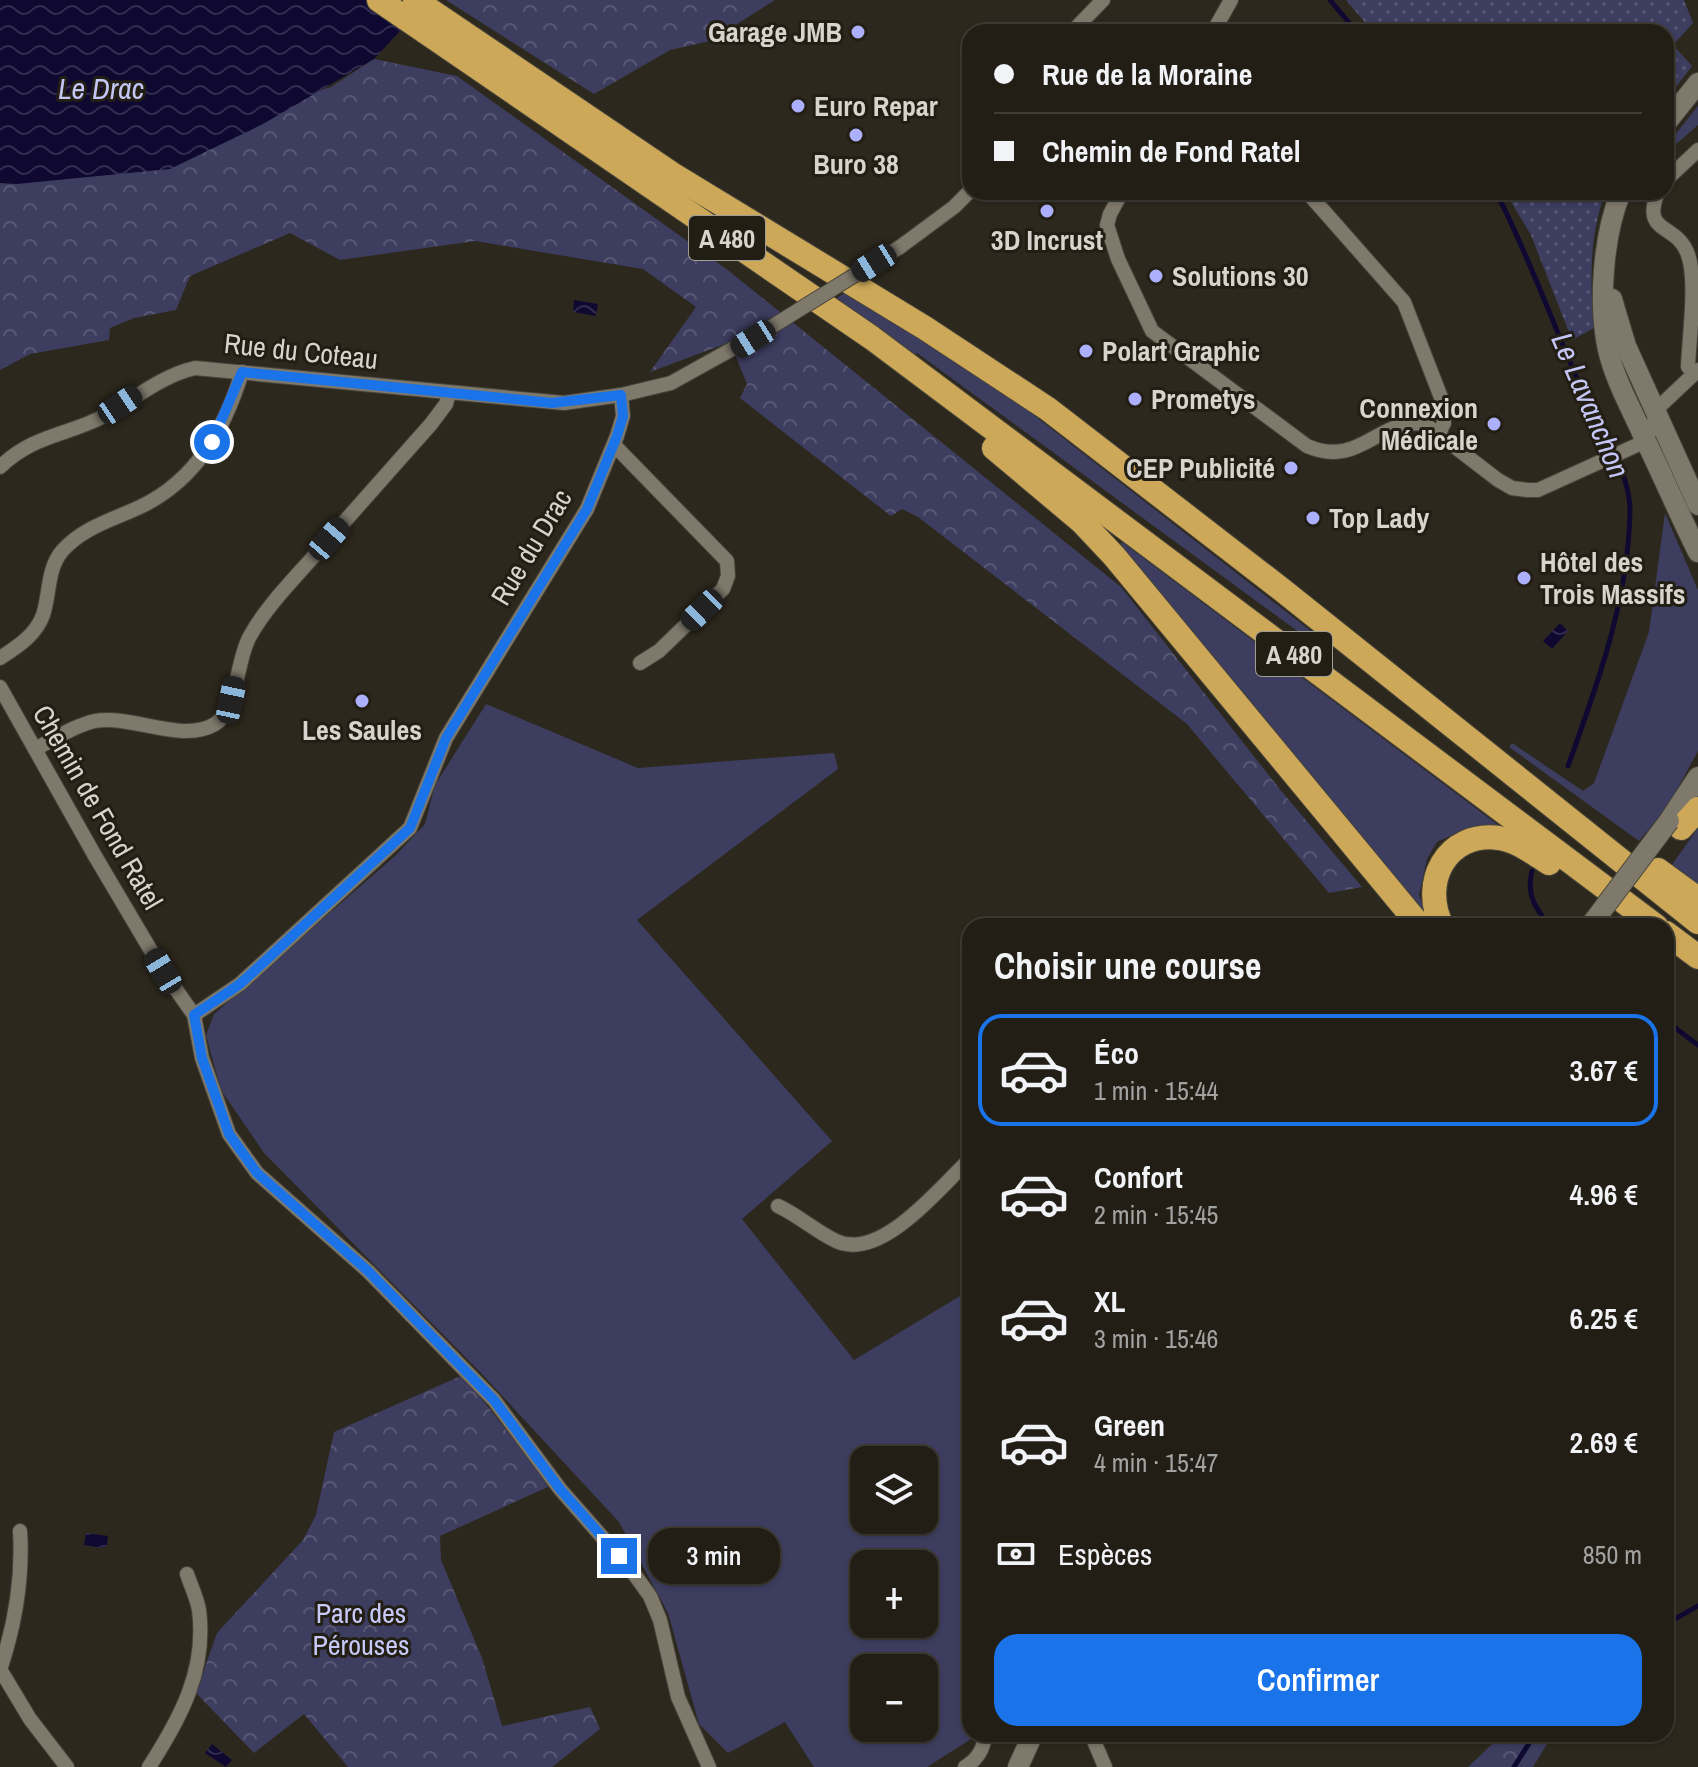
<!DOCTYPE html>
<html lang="fr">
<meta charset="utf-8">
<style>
:root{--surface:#221e16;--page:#2a271f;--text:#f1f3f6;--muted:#a2a2a1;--line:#3f3c35;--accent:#1a73e8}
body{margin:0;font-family:"Archivo Narrow",sans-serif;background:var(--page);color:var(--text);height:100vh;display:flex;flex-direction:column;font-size:30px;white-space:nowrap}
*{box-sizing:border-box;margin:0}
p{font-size:26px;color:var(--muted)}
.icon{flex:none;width:44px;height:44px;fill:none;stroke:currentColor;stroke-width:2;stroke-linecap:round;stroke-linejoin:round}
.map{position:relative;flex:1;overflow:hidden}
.sheet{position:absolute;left:962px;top:918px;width:712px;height:824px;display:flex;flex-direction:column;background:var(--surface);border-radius:24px;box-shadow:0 2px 6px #0004,0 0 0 2px var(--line)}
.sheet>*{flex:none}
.guide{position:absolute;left:962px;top:24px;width:712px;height:176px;border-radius:24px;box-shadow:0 2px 6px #0004,0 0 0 2px var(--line);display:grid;align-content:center;height:176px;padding:0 32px;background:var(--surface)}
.fabs{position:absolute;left:850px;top:1446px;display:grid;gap:16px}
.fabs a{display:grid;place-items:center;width:88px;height:88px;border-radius:16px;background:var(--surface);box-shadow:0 2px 6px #0004,0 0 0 2px var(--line);font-size:40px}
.end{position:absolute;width:36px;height:36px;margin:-18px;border:10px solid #1a73e8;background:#fff;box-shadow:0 0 0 4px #fff}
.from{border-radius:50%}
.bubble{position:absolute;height:56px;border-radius:24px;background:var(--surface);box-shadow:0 2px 6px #0004,0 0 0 2px var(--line);font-size:26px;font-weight:600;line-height:56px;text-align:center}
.car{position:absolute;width:24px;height:48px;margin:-24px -12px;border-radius:10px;box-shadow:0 0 6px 2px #0007;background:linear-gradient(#222 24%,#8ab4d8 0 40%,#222 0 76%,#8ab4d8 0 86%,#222 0)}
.guide b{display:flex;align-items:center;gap:28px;height:76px;font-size:30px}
.guide b+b{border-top:2px solid var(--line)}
.guide i{width:20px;height:20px;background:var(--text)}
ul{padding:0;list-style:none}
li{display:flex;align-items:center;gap:24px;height:112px;margin:0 16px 12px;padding:0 16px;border:4px solid transparent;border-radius:24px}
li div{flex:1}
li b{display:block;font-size:30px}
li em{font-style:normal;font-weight:600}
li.current{border-color:var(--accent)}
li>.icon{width:72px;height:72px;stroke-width:1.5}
h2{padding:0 32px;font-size:36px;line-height:96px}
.pay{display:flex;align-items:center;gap:20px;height:88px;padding:0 32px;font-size:30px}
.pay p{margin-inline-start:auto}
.button{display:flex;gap:16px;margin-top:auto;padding:16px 32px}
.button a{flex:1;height:92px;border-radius:24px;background:var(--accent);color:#fff;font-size:32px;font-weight:600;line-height:92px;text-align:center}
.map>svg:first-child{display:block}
</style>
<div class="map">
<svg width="1698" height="1767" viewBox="0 0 1698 1767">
<defs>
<pattern id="forest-crowns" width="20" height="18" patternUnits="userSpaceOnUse" patternTransform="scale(2)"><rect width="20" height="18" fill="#3d3d5f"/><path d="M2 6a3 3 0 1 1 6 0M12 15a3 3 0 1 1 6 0" fill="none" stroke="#585875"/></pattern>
<pattern id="park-dots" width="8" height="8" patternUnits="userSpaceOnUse" patternTransform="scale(2)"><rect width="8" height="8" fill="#3d3d5f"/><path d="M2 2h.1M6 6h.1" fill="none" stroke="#585875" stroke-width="1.8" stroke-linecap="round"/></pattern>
<pattern id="water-waves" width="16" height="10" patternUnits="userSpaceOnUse" patternTransform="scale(2)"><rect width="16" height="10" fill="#0f0932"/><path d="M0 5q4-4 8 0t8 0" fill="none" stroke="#312c4e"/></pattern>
</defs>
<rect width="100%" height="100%" fill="#2d281d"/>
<g fill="#3d3d5f" fill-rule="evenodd">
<path d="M1698,106V125L1666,153V146Z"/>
<path d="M846,292L981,374L1325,642L1322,649L917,353L914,355L835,299Z"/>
<path d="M1665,513L1698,590V751L1668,806L1639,841L1509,747L1512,743L1583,791L1594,783L1649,632Z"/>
<path d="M1122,542L1502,828L1450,836L1437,842L1427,859L1419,895L1432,926L1117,548Z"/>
<path d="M486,704L638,768L834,753L838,769L637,920L832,1141L742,1219L854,1360L970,1290L971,1739L927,1767H814L785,1722L728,1753L699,1724L668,1613L619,1522L481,1373L264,1153L221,1090L206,1035L214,1014L395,856L425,824L435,785ZM864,1460H924V1520H864ZM864,1564H924V1624H864ZM864,1668H924V1728H864Z"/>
<path d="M1698,828V889L1671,866Z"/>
</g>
<g fill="url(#forest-crowns)">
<path d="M446,0H775L710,41L670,50L594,94Z"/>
<path d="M374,59L457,76L729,271L1121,587L1278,787L1362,887L1329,893L1187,724L918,517L902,509L891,516L740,398L747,384L730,342L650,372L696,307L643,269L475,241L340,260L290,233L190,276L176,310L134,318L110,328L109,340L30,354L0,370V183L17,184L331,87Z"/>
<path d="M463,1375L550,1486L440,1536L441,1560L482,1658L502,1726L590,1707L600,1729L552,1767H348L304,1714L254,1753L196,1693L217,1633L303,1540L316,1515L334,1432Z"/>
<path d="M1503,1734H1553L1533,1767H1468Z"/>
</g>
<g fill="url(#park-dots)">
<path d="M1346,0H1684L1693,23L1673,45L1692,66L1666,100V32H1373Z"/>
<path d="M1505,192H1605C1589,240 1590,278 1594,328L1572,340L1531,235Z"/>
</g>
<g fill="url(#water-waves)">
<path d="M0,0H429L374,59L263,124L170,169L17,184L0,183Z"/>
<path d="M574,300L598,304L596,316L573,312Z"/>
<path d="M1560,623L1568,631L1552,649L1543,641Z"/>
<path d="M86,1533L108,1536L107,1545L103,1548L84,1545Z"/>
<path d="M212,1744L232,1760L226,1767L205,1753Z"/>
</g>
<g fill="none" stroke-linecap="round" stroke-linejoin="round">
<g stroke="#0f0932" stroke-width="5">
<path d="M1330,0L1357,32"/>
<path d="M1496,192C1528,254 1551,319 1579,383C1595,421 1631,470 1630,512C1628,601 1598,683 1568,766"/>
<path d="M1532,871C1526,895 1535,907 1549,926"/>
<path d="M1666,1021L1698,1045"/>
<path d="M1666,1624L1698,1606"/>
<path d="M1514,1767L1535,1734"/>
</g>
<defs>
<g id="minor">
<path d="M1072,32L1103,0"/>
<path d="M1213,32L1231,0"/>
<path d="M1666,180L1698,150"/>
<path d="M1122,192L1110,214L1107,225L1118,259L1152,331L1307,446C1360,469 1378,417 1425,424L1498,480L1512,488L1527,490H1538L1646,441L1660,406L1698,370"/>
<path d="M1307,192L1404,302L1442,400L1444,423L1439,433"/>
<path d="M1658,192C1641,234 1675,223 1687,252C1698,278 1689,337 1688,367L1695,373"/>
<path d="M900,247L954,207L970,191"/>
<path d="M614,445L727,561L728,576L723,589L659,651L640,663"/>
<path d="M0,467C34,434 70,435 106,415C136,398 161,376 195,368L564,403L621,395L671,383L768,329"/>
<path d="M0,658C17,647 36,635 43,615C50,594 47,569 62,551C83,527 115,519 142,506C197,479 225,428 242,372"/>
<path d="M0,687L95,856L163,971L194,1015L202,1058L229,1134L257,1173L368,1271L494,1400L560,1489L632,1571L650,1596L660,1620L678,1697L709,1767"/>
<path d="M35,749C53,740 75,725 95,721C131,714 182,744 215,724C238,710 236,660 250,636C266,607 292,581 314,556C353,512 392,468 431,424L446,404L449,393"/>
<path d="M194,1015L240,984L410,828L446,738L587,509L617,436L623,416L621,395"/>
<path d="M778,1206C798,1215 815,1231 836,1241C881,1262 940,1187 970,1159"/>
<path d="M0,1669L30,1719L67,1767"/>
<path d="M0,1670C15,1625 23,1578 20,1531"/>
<path d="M1091,1734L1105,1767"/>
<path d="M149,1767C180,1719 207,1670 199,1610C197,1598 191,1586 187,1574"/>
<path d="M965,1767C978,1759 984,1749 985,1734"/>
</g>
<g id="secondary">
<path d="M1666,123L1698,83"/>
<path d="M1621,192C1603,235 1598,304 1608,350C1615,380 1631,408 1643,435C1662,474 1679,514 1698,552"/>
<path d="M1612,299L1626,346L1698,505"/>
<path d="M1669,821L1698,777"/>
<path d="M1018,1767L1033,1734"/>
</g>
<g id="motorway">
<path d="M379,0L872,338L1656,926"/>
<path d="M415,0L672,174L925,328L1048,409L1281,589L1698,922"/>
<path d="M994,448L1082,522L1114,556L1420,926"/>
<path d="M1681,828L1698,809"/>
<path d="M1658,870L1698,899"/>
<path d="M1442,926C1420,883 1446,831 1499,838C1518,841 1533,853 1549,863"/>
<path d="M1666,933L1698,957"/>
</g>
</defs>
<use href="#minor" stroke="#47443a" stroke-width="16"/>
<use href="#secondary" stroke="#47443a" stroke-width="22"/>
<use href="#motorway" stroke="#47443a" stroke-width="26"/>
<use href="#minor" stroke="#7f796c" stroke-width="14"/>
<use href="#secondary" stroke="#7f796c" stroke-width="20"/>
<use href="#motorway" stroke="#cda858" stroke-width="24"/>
<defs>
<path id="minor-bridge" d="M768,329L900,247"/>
<path id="secondary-bridge" d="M1590,926L1669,821"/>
</defs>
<use href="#minor-bridge" stroke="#47443a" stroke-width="16" stroke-linecap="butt"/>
<use href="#secondary-bridge" stroke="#47443a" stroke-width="22" stroke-linecap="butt"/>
<use href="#minor-bridge" stroke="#7f796c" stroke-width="14"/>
<use href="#secondary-bridge" stroke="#7f796c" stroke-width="20"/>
</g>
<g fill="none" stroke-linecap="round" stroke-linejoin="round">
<path stroke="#1a73e8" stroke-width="10" d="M212,442L242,372L552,403L621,395L623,416L617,436L587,509L446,738L410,828L240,984L194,1015L202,1058L229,1134L257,1173L368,1271L494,1400L560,1489L619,1556"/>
</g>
<g fill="#acaffb" stroke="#231e14" stroke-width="3">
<circle cx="858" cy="32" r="8"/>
<circle cx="798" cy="106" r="8"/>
<circle cx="856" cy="135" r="8"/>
<circle cx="1047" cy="211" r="8"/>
<circle cx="1156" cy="276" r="8"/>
<circle cx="1086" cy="351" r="8"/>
<circle cx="1135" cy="399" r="8"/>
<circle cx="1494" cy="424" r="8"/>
<circle cx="1291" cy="468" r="8"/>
<circle cx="1313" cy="518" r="8"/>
<circle cx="1524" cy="578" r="8"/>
<circle cx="362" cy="701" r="8"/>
</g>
<g text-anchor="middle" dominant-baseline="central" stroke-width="6" stroke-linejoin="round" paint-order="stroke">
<g fill="#231e14" stroke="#a19d96" stroke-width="2">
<rect x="689" y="216" width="76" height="44" rx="6"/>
<rect x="1256" y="632" width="76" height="44" rx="6"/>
</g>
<g font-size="26" font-weight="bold" fill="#d7d4cd">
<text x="727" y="238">A 480</text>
<text x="1294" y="654">A 480</text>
</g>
<g font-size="28" font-weight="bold" fill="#d7d4cd" stroke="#231e14" text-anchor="start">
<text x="842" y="32" text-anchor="end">Garage JMB</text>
<text x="814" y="106">Euro Repar</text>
<text x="856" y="164" text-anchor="middle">Buro 38</text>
<text x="1047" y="240" text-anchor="middle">3D Incrust</text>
<text x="1172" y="276">Solutions 30</text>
<text x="1102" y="351">Polart Graphic</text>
<text x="1151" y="399">Prometys</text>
<text x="1478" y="408" text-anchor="end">Connexion<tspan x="1478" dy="32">Médicale</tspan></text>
<text x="1275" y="468" text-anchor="end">CEP Publicité</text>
<text x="1329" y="518">Top Lady</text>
<text x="1540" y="562">Hôtel des<tspan x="1540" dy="32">Trois Massifs</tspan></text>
<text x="362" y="730" text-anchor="middle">Les Saules</text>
</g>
<g font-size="28" fill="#d7d4cd" stroke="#231e14">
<text transform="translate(301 351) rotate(6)">Rue du Coteau</text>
<text transform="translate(531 547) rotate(-59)">Rue du Drac</text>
<text transform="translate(98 807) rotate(60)">Chemin de Fond Ratel</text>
</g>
<g font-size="28" fill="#c7caf8" stroke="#231e14">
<text x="361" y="1613">Parc des<tspan x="361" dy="32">Pérouses</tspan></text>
</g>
<g font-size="30" font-style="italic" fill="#c4c7f5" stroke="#231e14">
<text x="101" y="88">Le Drac</text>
<text transform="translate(1591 405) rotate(67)">Le Lavanchon</text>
</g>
</g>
</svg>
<div class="fabs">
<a><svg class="icon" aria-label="layers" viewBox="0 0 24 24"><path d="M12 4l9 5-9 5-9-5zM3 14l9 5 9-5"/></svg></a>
<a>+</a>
<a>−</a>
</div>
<i class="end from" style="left:212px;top:442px"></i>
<i class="end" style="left:619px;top:1556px"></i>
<div class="bubble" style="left:648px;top:1528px;width:132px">3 min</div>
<i class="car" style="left:874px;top:263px;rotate:238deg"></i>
<i class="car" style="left:753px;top:339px;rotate:238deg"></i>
<i class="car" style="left:120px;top:405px;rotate:56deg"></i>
<i class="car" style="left:329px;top:539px;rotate:41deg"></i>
<i class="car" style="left:702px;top:610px;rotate:226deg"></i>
<i class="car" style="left:231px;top:700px;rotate:12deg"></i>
<i class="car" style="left:163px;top:971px;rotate:329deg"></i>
<div class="guide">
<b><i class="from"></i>Rue de la Moraine</b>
<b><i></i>Chemin de Fond Ratel</b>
</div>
<section class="sheet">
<h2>Choisir une course</h2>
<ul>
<li class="current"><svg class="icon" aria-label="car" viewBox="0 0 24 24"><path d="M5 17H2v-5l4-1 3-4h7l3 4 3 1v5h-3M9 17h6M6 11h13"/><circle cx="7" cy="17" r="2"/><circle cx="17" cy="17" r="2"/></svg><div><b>Éco</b><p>1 min · 15:44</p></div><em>3.67 €</em></li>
<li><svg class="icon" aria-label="car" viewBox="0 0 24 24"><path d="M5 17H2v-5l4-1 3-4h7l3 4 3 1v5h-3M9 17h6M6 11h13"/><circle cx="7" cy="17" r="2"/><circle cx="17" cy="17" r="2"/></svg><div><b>Confort</b><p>2 min · 15:45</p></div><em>4.96 €</em></li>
<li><svg class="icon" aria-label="car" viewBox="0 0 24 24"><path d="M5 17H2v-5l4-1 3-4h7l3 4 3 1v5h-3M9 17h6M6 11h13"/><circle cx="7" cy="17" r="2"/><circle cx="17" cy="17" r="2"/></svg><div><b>XL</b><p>3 min · 15:46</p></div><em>6.25 €</em></li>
<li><svg class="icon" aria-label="car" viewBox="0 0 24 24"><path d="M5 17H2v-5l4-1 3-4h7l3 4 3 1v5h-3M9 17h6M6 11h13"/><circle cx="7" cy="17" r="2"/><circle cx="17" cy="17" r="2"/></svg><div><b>Green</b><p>4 min · 15:47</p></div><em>2.69 €</em></li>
</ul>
<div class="pay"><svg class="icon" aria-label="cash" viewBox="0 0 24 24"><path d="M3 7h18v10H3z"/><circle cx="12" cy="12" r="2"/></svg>Espèces<p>850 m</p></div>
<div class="button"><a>Confirmer</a></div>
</section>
</div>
